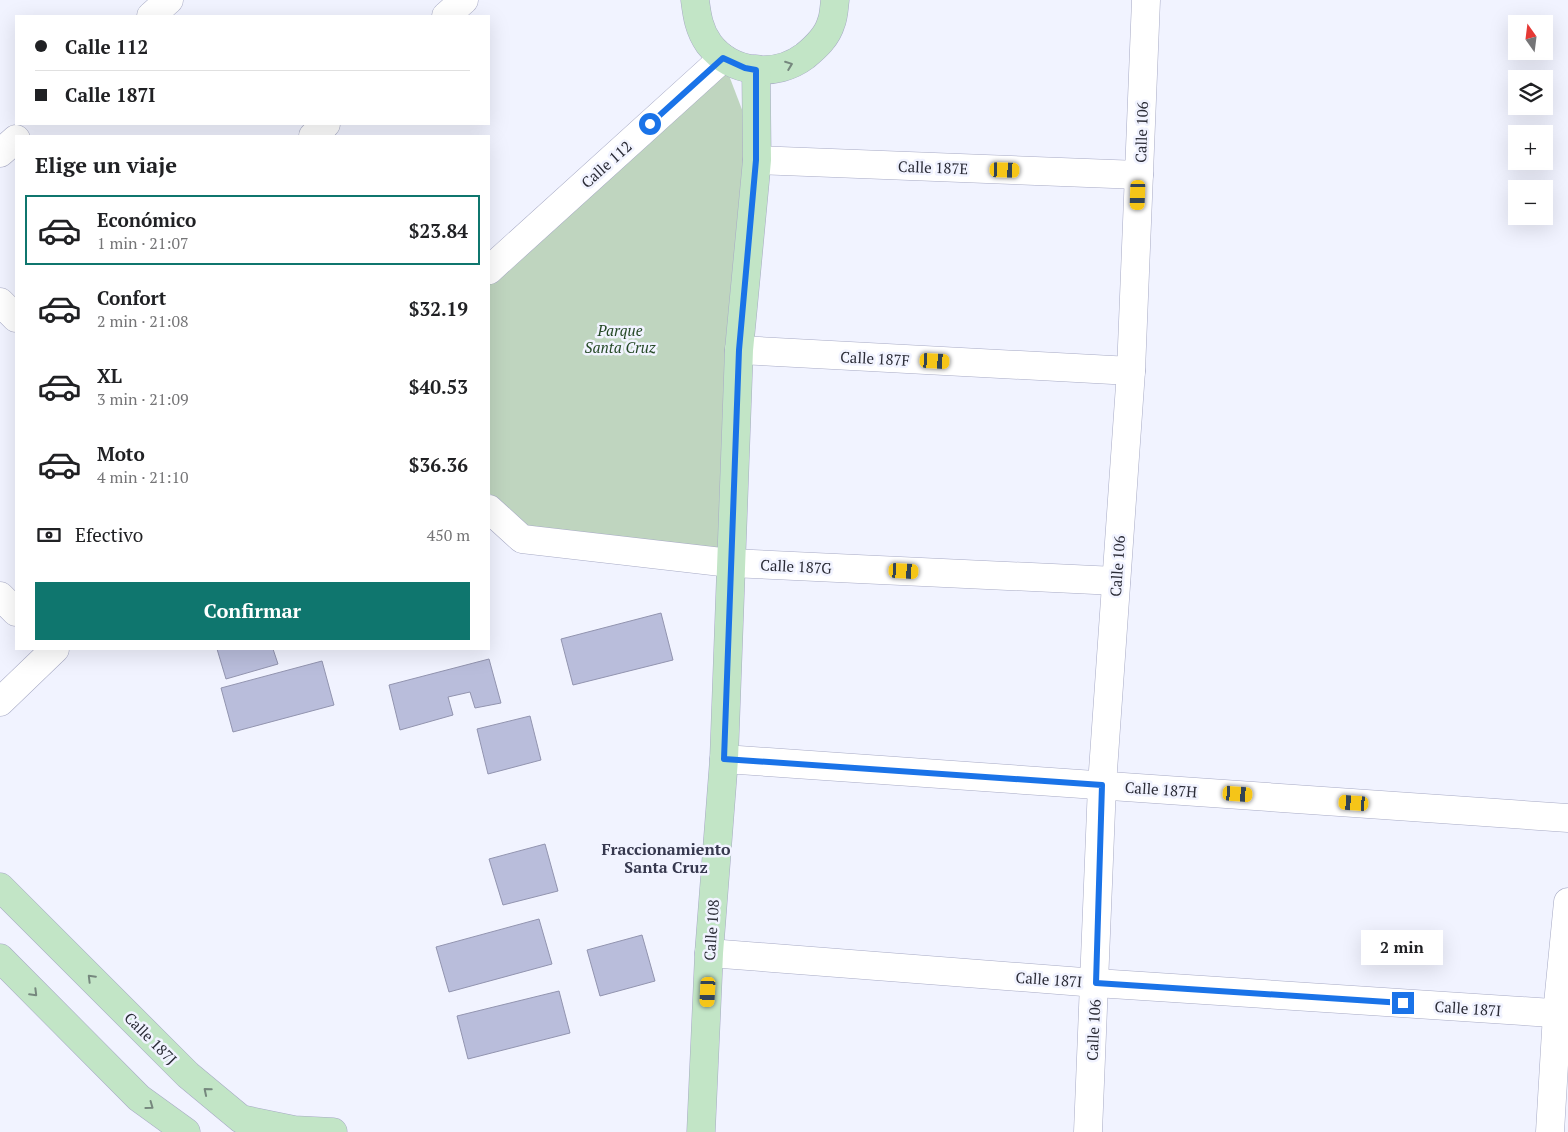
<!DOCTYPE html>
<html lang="es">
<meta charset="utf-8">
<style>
:root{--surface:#fff;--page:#f2f2f2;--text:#202124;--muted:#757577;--line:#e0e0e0;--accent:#0f766e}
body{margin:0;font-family:"PT Serif",serif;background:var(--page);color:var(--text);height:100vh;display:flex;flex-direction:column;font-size:19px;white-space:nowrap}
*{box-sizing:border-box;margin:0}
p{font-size:16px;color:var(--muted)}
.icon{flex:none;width:28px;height:28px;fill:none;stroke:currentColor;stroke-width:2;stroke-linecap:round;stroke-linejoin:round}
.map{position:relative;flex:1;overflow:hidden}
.side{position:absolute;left:15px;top:135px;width:475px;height:515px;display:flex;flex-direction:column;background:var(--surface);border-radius:0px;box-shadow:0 5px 20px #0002}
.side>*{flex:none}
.hud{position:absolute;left:15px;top:15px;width:475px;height:110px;border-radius:0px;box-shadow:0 5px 20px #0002;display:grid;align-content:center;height:110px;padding:0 20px;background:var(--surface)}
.needle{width:32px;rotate:346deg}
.fabs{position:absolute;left:1508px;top:15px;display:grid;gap:10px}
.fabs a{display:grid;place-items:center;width:45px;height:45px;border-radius:0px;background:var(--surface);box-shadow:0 5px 20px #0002;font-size:25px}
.end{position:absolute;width:22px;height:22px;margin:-11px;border:6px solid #1a73e8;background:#fff;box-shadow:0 0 0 2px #fff}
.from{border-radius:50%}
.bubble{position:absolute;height:35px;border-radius:0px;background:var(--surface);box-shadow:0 5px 20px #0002;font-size:16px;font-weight:700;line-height:35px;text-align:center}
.car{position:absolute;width:15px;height:30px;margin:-15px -8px;border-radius:6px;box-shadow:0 0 4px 1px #0007;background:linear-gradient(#f5c518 24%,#345 0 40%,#f5c518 0 76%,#345 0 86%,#f5c518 0)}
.hud b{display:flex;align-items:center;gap:18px;height:48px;font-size:19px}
.hud b+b{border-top:1px solid var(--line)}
.hud i{width:12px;height:12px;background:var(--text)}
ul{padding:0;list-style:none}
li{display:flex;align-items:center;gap:15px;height:70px;margin:0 10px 8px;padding:0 10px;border:2px solid transparent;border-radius:0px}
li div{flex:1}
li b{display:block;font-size:19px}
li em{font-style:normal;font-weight:700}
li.on{border-color:var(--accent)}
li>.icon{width:45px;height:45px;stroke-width:1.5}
h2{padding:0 20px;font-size:22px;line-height:60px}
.pay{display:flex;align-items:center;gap:12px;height:55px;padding:0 20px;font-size:19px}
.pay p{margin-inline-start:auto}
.primary-button{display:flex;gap:10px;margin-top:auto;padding:10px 20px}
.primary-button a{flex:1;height:58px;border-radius:0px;background:var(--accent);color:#fff;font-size:20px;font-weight:700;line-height:58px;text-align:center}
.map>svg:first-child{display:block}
</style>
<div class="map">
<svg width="1568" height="1132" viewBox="0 0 1568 1132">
<rect width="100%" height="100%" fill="#f1f3ff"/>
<path fill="#bfd5bf" d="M725,65L762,162L735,562L528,527L489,493V280Z"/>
<g fill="#b9bddb" stroke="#9294af">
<path d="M661,613L673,660L573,685L561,639Z"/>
<path d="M217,649H273L278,664L226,679Z"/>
<path d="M489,659L501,703L475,708L470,692L448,697L453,715L400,730L389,685Z"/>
<path d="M322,661L334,705L233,732L221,688Z"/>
<path d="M530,716L541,760L488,774L477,729Z"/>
<path d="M545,844L558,891L503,905L489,859Z"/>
<path d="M539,919L552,964L449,992L436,947Z"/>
<path d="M642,935L655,981L600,996L587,950Z"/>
<path d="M559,991L570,1033L468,1059L457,1016Z"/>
</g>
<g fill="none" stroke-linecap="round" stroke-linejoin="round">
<defs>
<g id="street">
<path d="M151,16L169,0"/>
<path d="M446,16L464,0"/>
<path d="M313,136L326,124"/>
<path d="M0,153L16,139"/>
<path d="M757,160L1139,175"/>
<path d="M489,270L723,58"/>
<path d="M0,302L16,318"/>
<path d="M739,350L1131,371"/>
<path d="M489,509L522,539L730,563L1116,581"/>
<path d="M0,596L16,612"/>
<path d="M0,702L55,649"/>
<path d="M724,759L1568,818"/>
<path d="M709,953L1096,983L1568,1014"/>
<path d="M1088,1132L1102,785L1131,371L1146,0"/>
<path d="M1550,1132L1557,1014L1568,902"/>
</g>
<g id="secondary">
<path d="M695,0C697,16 699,30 709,44C732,74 776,78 805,56C816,47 827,37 831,23C834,16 834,7 835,0"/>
<path d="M0,887L188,1075L241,1119L294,1130L333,1132"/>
<path d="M0,958L139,1098L186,1132"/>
<path d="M701,1132L709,953L724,759L739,350L757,160L756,69"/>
</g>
</defs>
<use href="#street" stroke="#a7aac5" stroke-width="29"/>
<use href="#secondary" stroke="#a7aac5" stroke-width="29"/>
<use href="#street" stroke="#fff" stroke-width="28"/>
<use href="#secondary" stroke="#c2e5c6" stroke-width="28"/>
</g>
<defs><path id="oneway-chevron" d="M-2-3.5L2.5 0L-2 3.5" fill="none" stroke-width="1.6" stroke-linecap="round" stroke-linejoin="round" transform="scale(1.25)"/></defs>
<g stroke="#76887e">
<use href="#oneway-chevron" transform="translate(789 65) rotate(-21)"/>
<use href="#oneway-chevron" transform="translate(91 978) rotate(-135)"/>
<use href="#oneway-chevron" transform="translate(34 993) rotate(45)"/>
<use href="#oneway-chevron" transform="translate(207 1091) rotate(-140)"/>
<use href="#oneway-chevron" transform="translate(150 1106) rotate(36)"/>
</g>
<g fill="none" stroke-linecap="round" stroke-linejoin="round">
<path stroke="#1a73e8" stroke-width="6" d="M650,124L723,58L745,68L756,70V160L739,350L724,759L1102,785L1096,983L1403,1003"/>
</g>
<g text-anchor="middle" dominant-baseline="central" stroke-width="5" stroke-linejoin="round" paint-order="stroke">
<g font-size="15" fill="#2a2b36" stroke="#f1f3ff">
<text transform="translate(1141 132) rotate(-88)">Calle 106</text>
<text transform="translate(606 164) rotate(-42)">Calle 112</text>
<text transform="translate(933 167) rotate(2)">Calle 187E</text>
<text transform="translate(875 358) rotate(3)">Calle 187F</text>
<text transform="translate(796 566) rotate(3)">Calle 187G</text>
<text transform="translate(1117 566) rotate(-86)">Calle 106</text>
<text transform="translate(1161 789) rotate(4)">Calle 187H</text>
<text transform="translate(711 930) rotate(-86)">Calle 108</text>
<text transform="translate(1049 979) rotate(4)">Calle 187I</text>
<text transform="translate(1468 1008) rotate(4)">Calle 187I</text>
<text transform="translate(1093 1030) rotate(-87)">Calle 106</text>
<text transform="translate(151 1038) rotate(45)">Calle 187J</text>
</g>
<g font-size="15" font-style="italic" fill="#244825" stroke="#f1f3ff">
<text x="620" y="330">Parque<tspan x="620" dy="17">Santa Cruz</tspan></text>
</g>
<g font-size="16" font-weight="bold" fill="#36384e" stroke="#f1f3ff">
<text x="666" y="849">Fraccionamiento<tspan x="666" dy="18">Santa Cruz</tspan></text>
</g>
</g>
</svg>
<div class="fabs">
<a><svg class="needle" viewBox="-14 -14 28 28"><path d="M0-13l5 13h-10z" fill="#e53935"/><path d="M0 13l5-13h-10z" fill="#757577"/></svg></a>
<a><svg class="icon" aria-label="layers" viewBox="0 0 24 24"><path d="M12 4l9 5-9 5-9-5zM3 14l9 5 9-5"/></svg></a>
<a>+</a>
<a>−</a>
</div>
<i class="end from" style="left:650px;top:124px"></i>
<i class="end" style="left:1403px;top:1003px"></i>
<div class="bubble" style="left:1361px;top:930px;width:82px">2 min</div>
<i class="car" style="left:1005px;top:170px;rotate:92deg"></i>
<i class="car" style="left:1138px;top:195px;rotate:182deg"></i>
<i class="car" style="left:935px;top:361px;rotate:93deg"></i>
<i class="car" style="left:904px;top:571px;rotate:93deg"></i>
<i class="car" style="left:1238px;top:794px;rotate:94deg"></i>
<i class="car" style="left:1354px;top:803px;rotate:274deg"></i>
<i class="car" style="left:708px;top:992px;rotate:183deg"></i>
<div class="hud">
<b><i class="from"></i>Calle 112</b>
<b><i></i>Calle 187I</b>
</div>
<section class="side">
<h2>Elige un viaje</h2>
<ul>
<li class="on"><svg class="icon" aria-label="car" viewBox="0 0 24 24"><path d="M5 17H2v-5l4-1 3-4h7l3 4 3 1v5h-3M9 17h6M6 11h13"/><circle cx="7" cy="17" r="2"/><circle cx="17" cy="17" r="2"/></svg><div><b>Económico</b><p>1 min · 21:07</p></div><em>$23.84</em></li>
<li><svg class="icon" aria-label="car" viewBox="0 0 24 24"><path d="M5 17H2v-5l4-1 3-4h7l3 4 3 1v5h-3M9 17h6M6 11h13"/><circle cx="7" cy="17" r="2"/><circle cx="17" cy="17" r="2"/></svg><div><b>Confort</b><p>2 min · 21:08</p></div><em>$32.19</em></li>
<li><svg class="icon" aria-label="car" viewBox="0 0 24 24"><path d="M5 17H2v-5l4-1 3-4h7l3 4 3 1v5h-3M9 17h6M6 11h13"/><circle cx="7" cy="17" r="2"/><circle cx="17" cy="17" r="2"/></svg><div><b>XL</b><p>3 min · 21:09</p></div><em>$40.53</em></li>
<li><svg class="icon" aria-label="car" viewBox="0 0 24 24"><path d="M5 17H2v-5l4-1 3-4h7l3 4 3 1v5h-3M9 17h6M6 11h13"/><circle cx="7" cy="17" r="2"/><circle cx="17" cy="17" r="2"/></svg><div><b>Moto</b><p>4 min · 21:10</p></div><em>$36.36</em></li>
</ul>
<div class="pay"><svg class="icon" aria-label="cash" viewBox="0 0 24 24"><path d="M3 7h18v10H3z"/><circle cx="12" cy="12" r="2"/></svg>Efectivo<p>450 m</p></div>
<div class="primary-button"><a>Confirmar</a></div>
</section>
</div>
